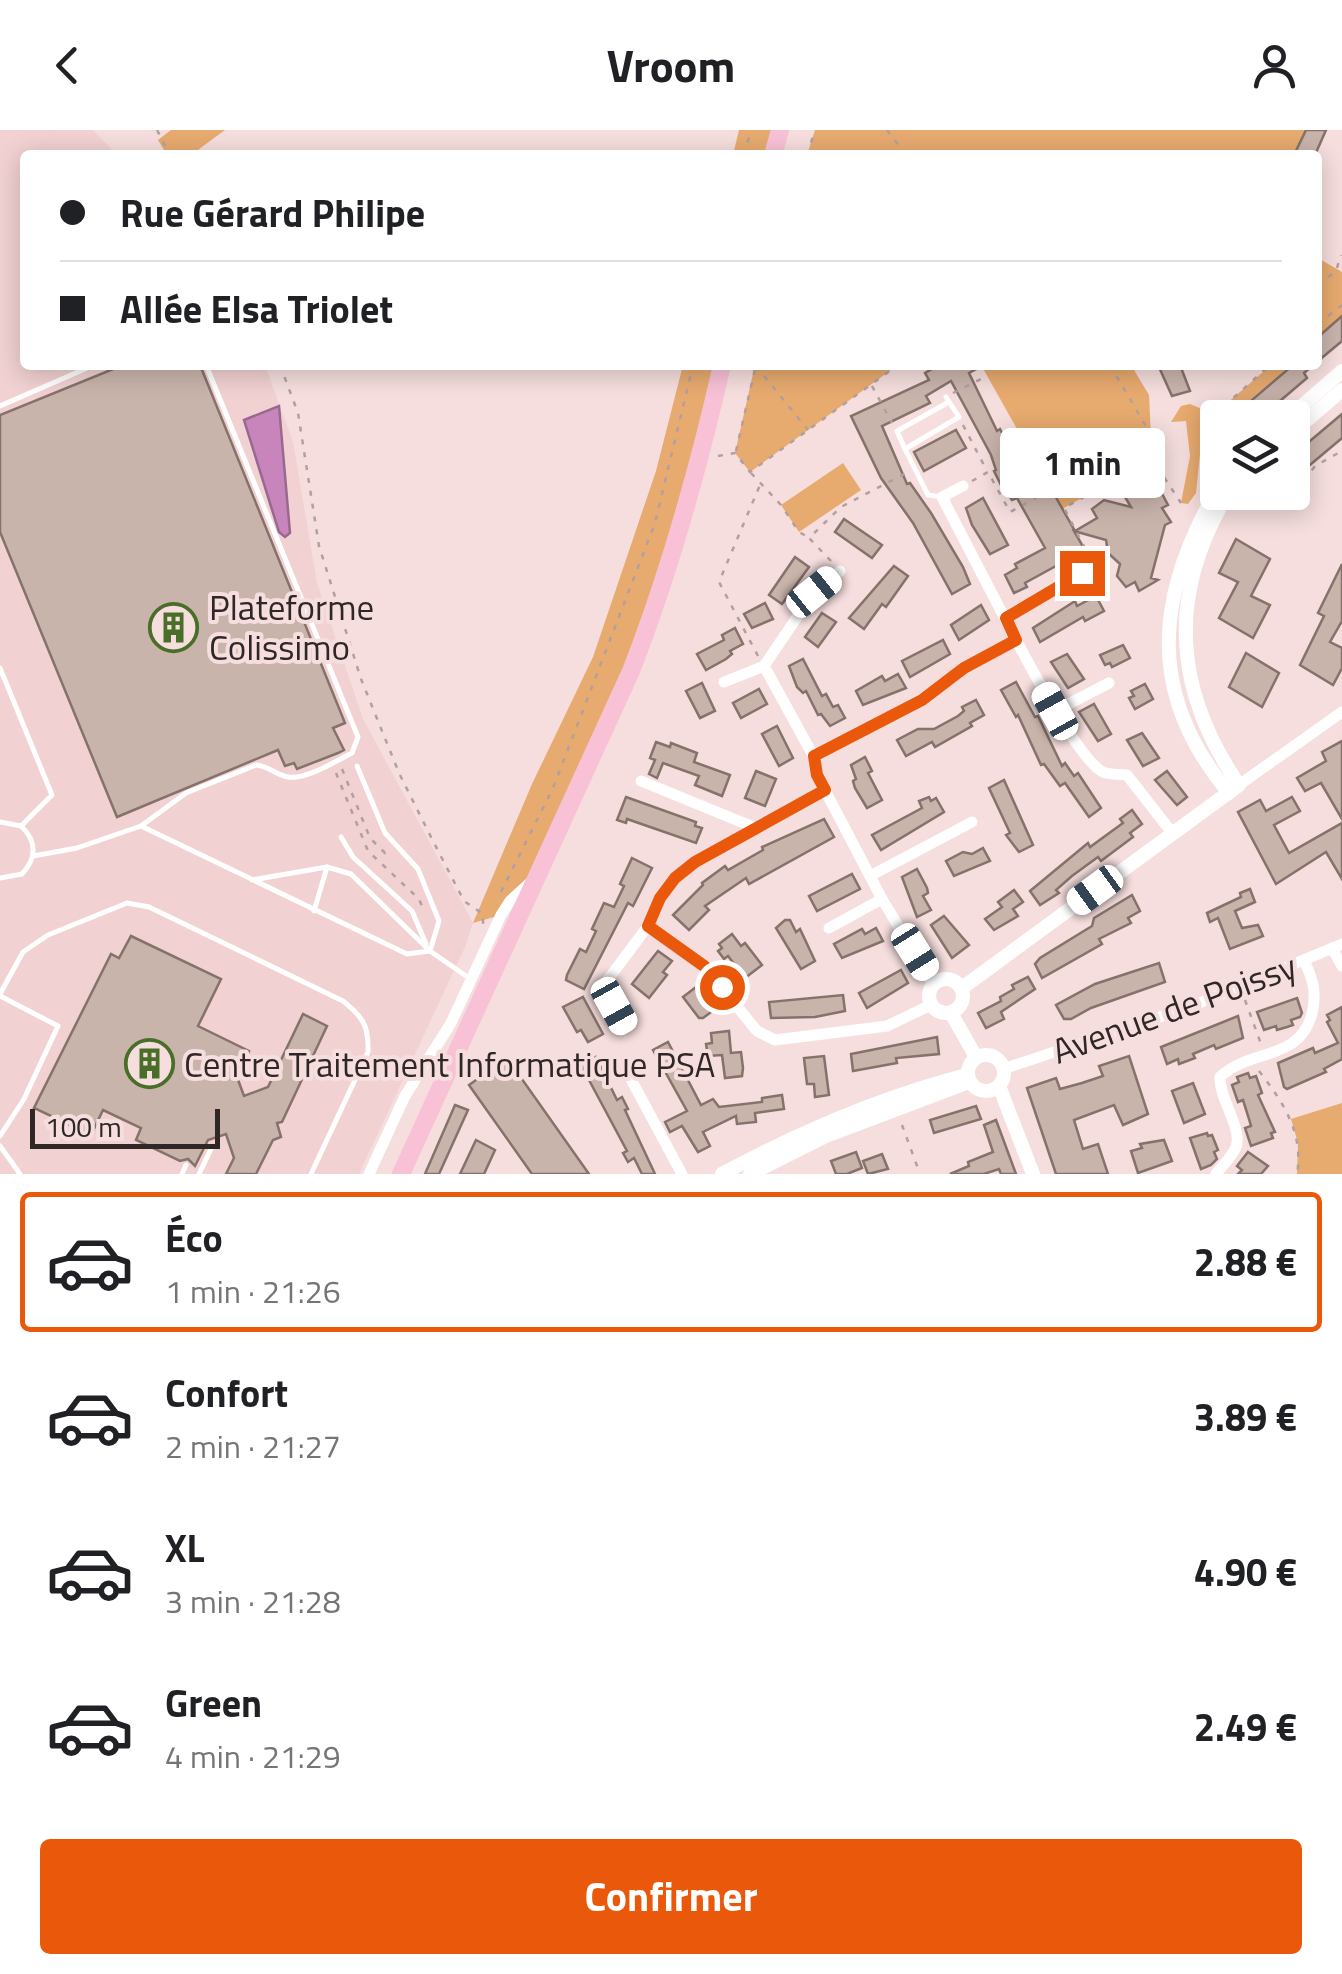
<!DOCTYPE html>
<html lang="fr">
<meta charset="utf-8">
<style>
:root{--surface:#fff;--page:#f2f2f2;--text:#202124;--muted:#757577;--line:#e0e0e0;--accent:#ea580c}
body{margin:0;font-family:"Titillium Web",sans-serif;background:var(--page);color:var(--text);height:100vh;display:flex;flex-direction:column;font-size:38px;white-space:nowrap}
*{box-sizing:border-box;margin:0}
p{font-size:32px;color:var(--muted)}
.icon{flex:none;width:55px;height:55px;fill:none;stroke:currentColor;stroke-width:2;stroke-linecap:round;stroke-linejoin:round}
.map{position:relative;height:1044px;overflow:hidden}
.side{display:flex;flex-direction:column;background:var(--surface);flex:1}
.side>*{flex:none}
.banner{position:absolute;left:20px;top:20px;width:1302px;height:220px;border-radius:10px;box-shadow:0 5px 25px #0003;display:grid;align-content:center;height:220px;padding:0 40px;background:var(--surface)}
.fabs{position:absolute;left:1200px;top:270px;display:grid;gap:20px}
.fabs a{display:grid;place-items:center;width:110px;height:110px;border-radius:10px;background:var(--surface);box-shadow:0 5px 25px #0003;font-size:50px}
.scale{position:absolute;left:30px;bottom:25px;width:190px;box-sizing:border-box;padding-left:10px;border:5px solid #2f2626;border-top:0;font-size:28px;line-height:35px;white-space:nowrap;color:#2f2626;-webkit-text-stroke:8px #f5dedd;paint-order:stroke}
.end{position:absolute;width:45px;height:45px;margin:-22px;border:12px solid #ea580c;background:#fff;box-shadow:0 0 0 5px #fff}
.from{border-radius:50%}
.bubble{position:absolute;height:70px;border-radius:10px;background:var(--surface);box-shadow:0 5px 25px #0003;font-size:32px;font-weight:700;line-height:70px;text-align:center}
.car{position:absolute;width:30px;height:60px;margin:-30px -15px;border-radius:12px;box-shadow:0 0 8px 2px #0007;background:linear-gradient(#fff 24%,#345 0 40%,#fff 0 76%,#345 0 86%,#fff 0)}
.banner b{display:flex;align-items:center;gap:35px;height:95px;font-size:38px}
.banner b+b{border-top:2px solid var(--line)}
.banner i{width:25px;height:25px;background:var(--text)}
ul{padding:18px 0 0;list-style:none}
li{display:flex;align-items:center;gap:30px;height:140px;margin:0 20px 15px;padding:0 20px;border:5px solid transparent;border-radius:10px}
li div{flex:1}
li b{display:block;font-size:38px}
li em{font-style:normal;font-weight:700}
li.on{border-color:var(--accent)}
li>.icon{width:90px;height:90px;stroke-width:1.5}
.primary-button{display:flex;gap:20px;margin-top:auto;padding:20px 40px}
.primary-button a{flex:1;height:115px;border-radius:10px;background:var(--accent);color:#fff;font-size:40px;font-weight:700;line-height:115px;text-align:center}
header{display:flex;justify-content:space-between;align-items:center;height:130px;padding:0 40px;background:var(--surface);font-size:45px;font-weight:700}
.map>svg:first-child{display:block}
</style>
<header><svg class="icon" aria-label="back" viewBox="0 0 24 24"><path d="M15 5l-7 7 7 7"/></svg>Vroom<svg class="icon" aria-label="person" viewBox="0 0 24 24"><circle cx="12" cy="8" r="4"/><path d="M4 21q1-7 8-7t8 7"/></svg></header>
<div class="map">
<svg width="1342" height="1044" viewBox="0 0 1342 1044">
<rect width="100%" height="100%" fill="#f5dedd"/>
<path fill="#f1d1d1" d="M0,0H93L117,25H25V235H265L293,312L317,453L363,589L473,793L465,817L359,1044H0Z"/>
<g fill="#e7aa6f">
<path d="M171,0H225L191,25H167L158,10Z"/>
<path d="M739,0H780L773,25H733Z"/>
<path d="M815,0H1306L1294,25H807Z"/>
<path d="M1318,128L1342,142V186L1318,207Z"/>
<path d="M683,235H720L657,474L537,747L501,785L473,793L532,654L593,527L656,341Z"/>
<path d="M755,235H898L750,342L735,323Z"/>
<path d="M981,235H1131L1149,265L1152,329L1062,379Z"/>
<path d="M1258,235H1293L1229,287L1218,288L1217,320L1210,288L1263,242Z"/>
<path d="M1190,274L1202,279L1205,315L1200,324L1196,363L1188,374L1181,373L1190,326L1186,291L1171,292L1181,276Z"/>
<path d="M843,333L861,360L799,402L781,375Z"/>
<path d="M1342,973V1044H1297L1298,1013L1291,989Z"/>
</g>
<path fill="#c785bc" stroke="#99688f" stroke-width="2.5" d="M279,276L290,403L285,407L279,402L244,290Z"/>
<g fill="#c9b4ac" stroke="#85726b" stroke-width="2.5">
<path d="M1306,0H1326L1315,25H1294Z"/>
<path d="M1342,186V211L1318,231V207Z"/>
<path d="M123,235H200L345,593L333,598L344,620L338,623L297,639L294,633L285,636L278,620L117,687L0,402V285Z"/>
<path d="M939,235H984L969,243L997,301L1000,299L1033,366L1050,357L1075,401L1097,388L1092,379L1104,370L1131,377L1122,362L1152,345L1168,375L1162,378L1171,392L1165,395L1151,448L1158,450L1139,461L1135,452L1126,457L1117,446L1120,434L1108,423L1106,410L1074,401L1085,420L1025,453L1027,457L1014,463L1005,445L1017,438L1015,434L1045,418L1017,368L1012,370L1001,355L994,341L996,340L991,325L951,251L926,266L930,273L882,296L907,354L910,353L931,383L963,437L970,454L952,464L913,393L881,348L851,286L929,250L925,243Z"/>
<path d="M1158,235H1180L1190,261L1172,266Z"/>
<path d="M1293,235H1313L1304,243L1307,248L1260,288H1231Z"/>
<path d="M1342,284V308L1292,350V326Z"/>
<path d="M956,300L966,318L924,341L914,322Z"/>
<path d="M983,368L1008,415L990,424L972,395L966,378Z"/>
<path d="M844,389L882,415L872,428L835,402Z"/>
<path d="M1236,409L1270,429L1251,466L1270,475L1253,508L1219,488L1238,452L1219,443Z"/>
<path d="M795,427L809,437L782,474L769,465Z"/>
<path d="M1342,434V491L1330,512L1342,518V538L1333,555L1300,535L1324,486L1318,483Z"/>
<path d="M894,436L908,446L886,477L882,474L864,499L849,488Z"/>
<path d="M1096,466L1104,481L1085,491L1083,487L1040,512L1033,498L1075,471L1077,476Z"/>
<path d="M765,473L773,489L752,498L744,484Z"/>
<path d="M981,475L989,490L959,510L951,495Z"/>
<path d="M822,483L836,492L818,517L805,507Z"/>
<path d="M735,498L743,514L730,521L732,524L726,529L706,540L697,524L724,510L722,505Z"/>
<path d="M943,510L950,524L910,547L902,531Z"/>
<path d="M1123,515L1130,528L1112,537L1110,533L1105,535L1100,525Z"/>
<path d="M1246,523L1279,543L1262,577L1229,557Z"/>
<path d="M1067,524L1084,549L1068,558L1051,532Z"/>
<path d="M803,529L822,566L826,564L833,577L838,575L845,588L830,596L821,584L818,585L806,561L803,563L797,557L789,536Z"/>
<path d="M898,544L906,558L863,575L856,561L882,546L885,551Z"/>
<path d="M1016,552L1035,587L1038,586L1062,636L1065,633L1074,646L1078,643L1101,678L1089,687L1065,653L1060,656L1044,634L1041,635L1018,585L1016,587L1001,560Z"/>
<path d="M702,553L715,581L700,588L686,561Z"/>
<path d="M1145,554L1153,569L1135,579L1129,568L1134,566L1131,561Z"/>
<path d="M759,559L767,574L741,588L733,573Z"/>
<path d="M976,570L984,585L970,593L972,596L935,617L932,612L906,626L897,610L918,599H934L958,586L964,581L962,577Z"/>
<path d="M1094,574L1111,604L1098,611L1079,582Z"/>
<path d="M777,596L793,628L779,636L762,604Z"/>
<path d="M1142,603L1159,628L1143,636L1127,610Z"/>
<path d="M1342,611V689L1321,653L1305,661L1297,648L1326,631L1322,622Z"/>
<path d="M656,612L670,617L671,613L697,623L694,632L730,645L722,666L695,655L699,646L663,633L657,648L649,644L655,630L650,628Z"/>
<path d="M865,627L872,641L868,643L882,670L867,678L855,658L853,651L856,649L851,635Z"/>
<path d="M756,641L776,649L765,676L745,668Z"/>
<path d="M1167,641L1187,667L1177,675L1155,650Z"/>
<path d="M1004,650L1033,715L1019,722L1006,705L1010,703L989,658Z"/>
<path d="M626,667L696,692L695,696L702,698L696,713L627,689L626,693L617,690Z"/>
<path d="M929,667L931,671L936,668L944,682L881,720L872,705L922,678L919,671Z"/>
<path d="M1292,667L1300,681L1274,695L1289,723L1342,693V749L1326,722L1276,754L1238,682L1260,670L1266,681Z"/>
<path d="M1132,680L1142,694L1130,703L1133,707L1101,731L1098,727L1072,746L1056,760L1059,763L1040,775L1030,761L1088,713L1090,717L1123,693L1120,689Z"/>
<path d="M824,689L834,707L749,754L746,748L705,776L709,780L689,800L673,785L703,755L702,753L725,736L728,740L763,720L762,717Z"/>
<path d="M983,718L990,731L954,746L946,731L963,722L972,724Z"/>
<path d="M632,728L652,738L633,776L628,773L584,859L566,850L567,845L580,819L586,822L596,801L592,799L604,773L614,777L624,756L620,754Z"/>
<path d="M917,739L927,758L928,763L923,766L931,780L917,787L902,747Z"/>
<path d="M852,744L860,759L817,781L809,766Z"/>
<path d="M1250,759L1255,772L1235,781L1242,798L1258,795L1263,806L1230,819L1218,788L1210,792L1207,783L1241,767L1240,763Z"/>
<path d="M1014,760L1023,772L1013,779L1018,786L994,800L985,789L1002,777L998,772Z"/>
<path d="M1132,765L1140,781L1128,788L1131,793L1099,809L1102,814L1042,848L1035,834L1040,828L1092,796L1094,788Z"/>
<path d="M944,786L969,815L952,828L931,795Z"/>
<path d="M785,790H790L796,802L800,799L815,831L801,839L776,798Z"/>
<path d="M876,798L883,811L842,828L834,814L862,799L865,804Z"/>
<path d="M732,804L741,816L745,813L762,835L745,848L728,826L724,829L718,821L722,818L719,814Z"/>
<path d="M131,806L221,849L198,896L249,921L237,947L244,966L268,957L303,884L327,896L282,992L277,993L281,1007L273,1010L256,1044H226L234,1028L226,1004L208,1010L195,1036L188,1029L180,1031L136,1010L141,998L103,980L91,1005L34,978L111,824L119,828Z"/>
<path d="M658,821L672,831L663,842L667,845L649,868L632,854Z"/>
<path d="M1159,833L1165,852L1091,878L1071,889H1064L1056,875L1095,854Z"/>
<path d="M901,840L908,853L867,878L859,863Z"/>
<path d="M1028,847L1035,859L1001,882L1004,889L986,898L978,883L1001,871L1000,867L1014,859L1012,855Z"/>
<path d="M700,854L718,877L703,888H699L683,867Z"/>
<path d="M843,865L845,881L815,887L771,888L769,872Z"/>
<path d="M583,867L603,904L588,912L581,900L577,902L563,877Z"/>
<path d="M1297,868L1302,883L1300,887L1291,890L1293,895L1287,897L1277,900L1276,896L1264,900L1257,882Z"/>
<path d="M1342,877V929L1324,939L1326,942L1287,959L1284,957L1278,933L1313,918L1315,923L1338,913L1327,892L1330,890L1327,885Z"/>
<path d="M1238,886L1243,908L1216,919L1214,915L1193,924L1195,928L1179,934L1178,929L1167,934L1161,917Z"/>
<path d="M729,901L731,923L741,922L743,938L742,946L725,948L722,925L708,926L706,914L712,913L711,903Z"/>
<path d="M937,907L939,924L896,928L897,933L853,941L851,924Z"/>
<path d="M668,912L701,975L713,969L719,977L762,972V968L782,965L784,979L755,983L756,992L737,994L736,986L703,1002L710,1016L698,1022L682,996L670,1002L665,992L687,981L653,920Z"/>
<path d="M824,926L829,965L815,967L814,954H807L804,928Z"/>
<path d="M1129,926L1148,984L1123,995L1114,975L1074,990L1083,1019L1098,1014L1108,1044H1056L1027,958L1056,948L1060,959L1082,953L1103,946L1099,936Z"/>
<path d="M596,927L617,970L622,967L628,979L625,980L655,1044H642L634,1028L628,1032L623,1023L627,1021L581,935Z"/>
<path d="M507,928L589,1044H532L469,955Z"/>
<path d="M1248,943L1250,948L1256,946L1262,963L1258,965L1275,1002L1271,1003L1273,1008L1251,1016L1245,998L1251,996L1249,989L1243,970L1238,972L1232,955L1239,952L1237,947Z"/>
<path d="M1193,953L1205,984L1184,993L1172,961Z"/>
<path d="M455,975L468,980L439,1044H425Z"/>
<path d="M976,976L981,989L934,1003L930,990Z"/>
<path d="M996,990L1016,1044H1001L999,1039L984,1044H950L969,1036L968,1032L993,1022L984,995Z"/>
<path d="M1207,1003L1208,1006L1212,1005L1218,1020L1214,1022L1217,1029L1211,1035L1201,1039L1190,1008Z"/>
<path d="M476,1010L495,1020L484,1044H460Z"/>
<path d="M1164,1010L1172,1031L1138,1043L1131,1021L1142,1018L1140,1014Z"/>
<path d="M856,1022L862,1038L847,1044H836L831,1031Z"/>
<path d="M1248,1022L1268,1036L1261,1044H1238L1242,1040L1237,1036Z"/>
<path d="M882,1024L888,1039L868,1044L863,1031Z"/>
</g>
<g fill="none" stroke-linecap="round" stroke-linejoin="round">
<g stroke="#b2a09f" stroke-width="2.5" stroke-dasharray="5 8" stroke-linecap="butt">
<path d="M157,0L170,25"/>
<path d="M887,0L906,25"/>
<path d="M744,25L751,0"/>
<path d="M807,25L815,0"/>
<path d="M1318,155L1336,141L1341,125"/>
<path d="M1318,194L1342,175"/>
<path d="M280,235L298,283L319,416L361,549L399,643L433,711L464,771L483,784V794"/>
<path d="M1110,235L1154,310L1171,311"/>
<path d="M756,236L808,300"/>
<path d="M872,256L892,293"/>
<path d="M953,263L987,246"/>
<path d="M1203,288L1218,292"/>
<path d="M1221,288V279L1270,235"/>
<path d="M963,295L987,341"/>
<path d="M736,321L756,235"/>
<path d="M718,326L735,323L750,342L898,235"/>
<path d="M751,343L781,375L799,402L808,407"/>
<path d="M972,351L988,342L1010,382L1036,368"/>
<path d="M1263,362L1268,367L1286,370L1295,363L1315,336L1342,321"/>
<path d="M1082,430L1087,422L1064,378L1152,329L1181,373"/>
<path d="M831,431L809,408L841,377L908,342"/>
<path d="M758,526L719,452L760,355"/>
<path d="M342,639L370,708L385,723L389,718"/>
<path d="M336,643L368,721L419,769L424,781"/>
<path d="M501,762L553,658L655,393L693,235"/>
<path d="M1245,870L1261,914"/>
<path d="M1259,941C1283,972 1304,1003 1297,1044"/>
<path d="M902,995L920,1044"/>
</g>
<g stroke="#fff" stroke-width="5">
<path d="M206,235L358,607L352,623C336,631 306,650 288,647C276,645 269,636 256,635L186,663L141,696L407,824L430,821L469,848"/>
<path d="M0,276L94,235"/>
<path d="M905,319L897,301L949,272"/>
<path d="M942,367L928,365L905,319L959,287L946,267"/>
<path d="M0,538L52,665L21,696"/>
<path d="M357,636L385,703L418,739L439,791L430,821"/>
<path d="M0,692L21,696C37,711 37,728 22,744L0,748"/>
<path d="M341,707L353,727L412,781L426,814"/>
<path d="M33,726L77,718L141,696"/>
<path d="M252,750L327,737L351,744L430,821"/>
<path d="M314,781L327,737"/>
<path d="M0,864L23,822L48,805L127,773L149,777L343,871C363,887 369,896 368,922L311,1044"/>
<path d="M0,866L58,896L24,969L0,1006"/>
<path d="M0,1016L20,1044"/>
<path d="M182,1044L186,1035"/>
<path d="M199,1044L212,1017"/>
</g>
<g stroke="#fff" stroke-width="11">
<path d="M963,356L942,367L1016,510"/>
<path d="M1006,487L1082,443"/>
<path d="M764,536L814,627L817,645L882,769L933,854"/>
<path d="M724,552L764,536L814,462L840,441"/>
<path d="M1055,581L1109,553"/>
<path d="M814,627L922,569L964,538L1016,510C1030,536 1080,631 1103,642C1109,645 1120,644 1127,645L1173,704"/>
<path d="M641,651L756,698"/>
<path d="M1239,655L1342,582"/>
<path d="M825,660L695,732L675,748L660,768L648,796L704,836L757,901L775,910L887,896L931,875"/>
<path d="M870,746L972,692"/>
<path d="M829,798L882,769"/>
<path d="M1332,818L1342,836"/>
<path d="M625,896L603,856L648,796"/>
<path d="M1003,939L1190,877L1342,814"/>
<path d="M627,942L682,1044"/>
<path d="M369,1044L405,966L451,893L501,785L510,771L534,749"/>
<path d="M1216,1044C1222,1036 1232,1027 1236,1017C1243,999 1219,969 1220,947C1250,918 1299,932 1312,884C1317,864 1313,848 1304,831"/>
</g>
<g stroke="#fff" stroke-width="14">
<path d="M1288,288L1342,241"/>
<path d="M1292,303L1342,260"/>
<path d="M1218,358C1155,466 1146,564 1229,663"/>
<circle cx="946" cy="866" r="17"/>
<path d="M962,858L1239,655C1173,559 1167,463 1229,362"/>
<path d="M951,883L976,927"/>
<circle cx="986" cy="943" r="18"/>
<path d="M999,956L1033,1044"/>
<path d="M722,1044C800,1002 881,967 967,945"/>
<path d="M750,1044L826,1006L969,952"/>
</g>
<g stroke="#f8c1d6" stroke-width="18">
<path d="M773,25L780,0"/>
<path d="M401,1044L631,541C670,441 698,340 722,235"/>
</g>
</g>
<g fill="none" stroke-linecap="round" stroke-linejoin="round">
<path stroke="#ea580c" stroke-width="12" d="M722,857L704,836L648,796L660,768L675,748L695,732L825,660L817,645L814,626L922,570L964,538L1016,510L1006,488L1082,443"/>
</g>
<defs>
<symbol id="building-ring" viewBox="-11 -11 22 22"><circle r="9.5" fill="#f5dedd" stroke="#486e28" stroke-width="1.5"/><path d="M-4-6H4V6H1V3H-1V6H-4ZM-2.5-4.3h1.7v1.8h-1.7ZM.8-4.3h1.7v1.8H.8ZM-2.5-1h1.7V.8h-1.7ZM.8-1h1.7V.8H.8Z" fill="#486e28"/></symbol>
</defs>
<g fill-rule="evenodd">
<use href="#building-ring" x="146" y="470" width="55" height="55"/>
<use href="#building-ring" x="122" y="906" width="55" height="55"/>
</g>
<g text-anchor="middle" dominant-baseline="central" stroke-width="8" stroke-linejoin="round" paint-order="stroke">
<g font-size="35" fill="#2f2626" stroke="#f5dedd" text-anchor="start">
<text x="209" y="477">Plateforme<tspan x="209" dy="40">Colissimo</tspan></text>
<text x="184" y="934">Centre Traitement Informatique PSA</text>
</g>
<g font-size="35" fill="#2f2626" stroke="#f5dedd">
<text transform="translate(1174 878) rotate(-20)">Avenue de Poissy</text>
</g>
</g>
</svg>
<div class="fabs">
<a><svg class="icon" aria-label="layers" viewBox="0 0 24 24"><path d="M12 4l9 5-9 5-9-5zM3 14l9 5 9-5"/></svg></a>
</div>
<div class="scale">100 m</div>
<i class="end from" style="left:722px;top:857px"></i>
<i class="end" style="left:1082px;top:443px"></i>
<div class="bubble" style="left:1000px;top:298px;width:165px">1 min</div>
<i class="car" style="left:814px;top:462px;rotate:51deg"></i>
<i class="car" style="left:1055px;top:581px;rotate:331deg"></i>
<i class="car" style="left:1095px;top:760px;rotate:234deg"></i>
<i class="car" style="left:915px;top:822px;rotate:148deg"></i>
<i class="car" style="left:614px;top:876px;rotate:151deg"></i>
<div class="banner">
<b><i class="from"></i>Rue Gérard Philipe</b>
<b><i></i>Allée Elsa Triolet</b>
</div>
</div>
<section class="side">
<ul>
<li class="on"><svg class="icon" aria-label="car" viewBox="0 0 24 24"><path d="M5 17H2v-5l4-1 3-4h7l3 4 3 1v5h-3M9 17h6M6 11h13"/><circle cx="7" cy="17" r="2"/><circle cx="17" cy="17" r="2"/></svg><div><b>Éco</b><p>1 min · 21:26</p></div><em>2.88 €</em></li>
<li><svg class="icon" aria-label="car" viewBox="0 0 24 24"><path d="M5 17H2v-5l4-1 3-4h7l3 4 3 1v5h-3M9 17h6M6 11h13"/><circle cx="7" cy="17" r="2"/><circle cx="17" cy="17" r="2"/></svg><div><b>Confort</b><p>2 min · 21:27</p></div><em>3.89 €</em></li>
<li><svg class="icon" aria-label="car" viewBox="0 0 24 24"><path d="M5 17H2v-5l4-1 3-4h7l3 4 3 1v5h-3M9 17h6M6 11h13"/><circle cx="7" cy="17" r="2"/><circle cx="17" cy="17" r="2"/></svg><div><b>XL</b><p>3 min · 21:28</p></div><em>4.90 €</em></li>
<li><svg class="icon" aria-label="car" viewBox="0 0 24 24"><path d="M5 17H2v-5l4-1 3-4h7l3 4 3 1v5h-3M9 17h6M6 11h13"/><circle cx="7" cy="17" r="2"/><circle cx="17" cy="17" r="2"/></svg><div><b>Green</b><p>4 min · 21:29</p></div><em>2.49 €</em></li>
</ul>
<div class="primary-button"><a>Confirmer</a></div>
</section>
